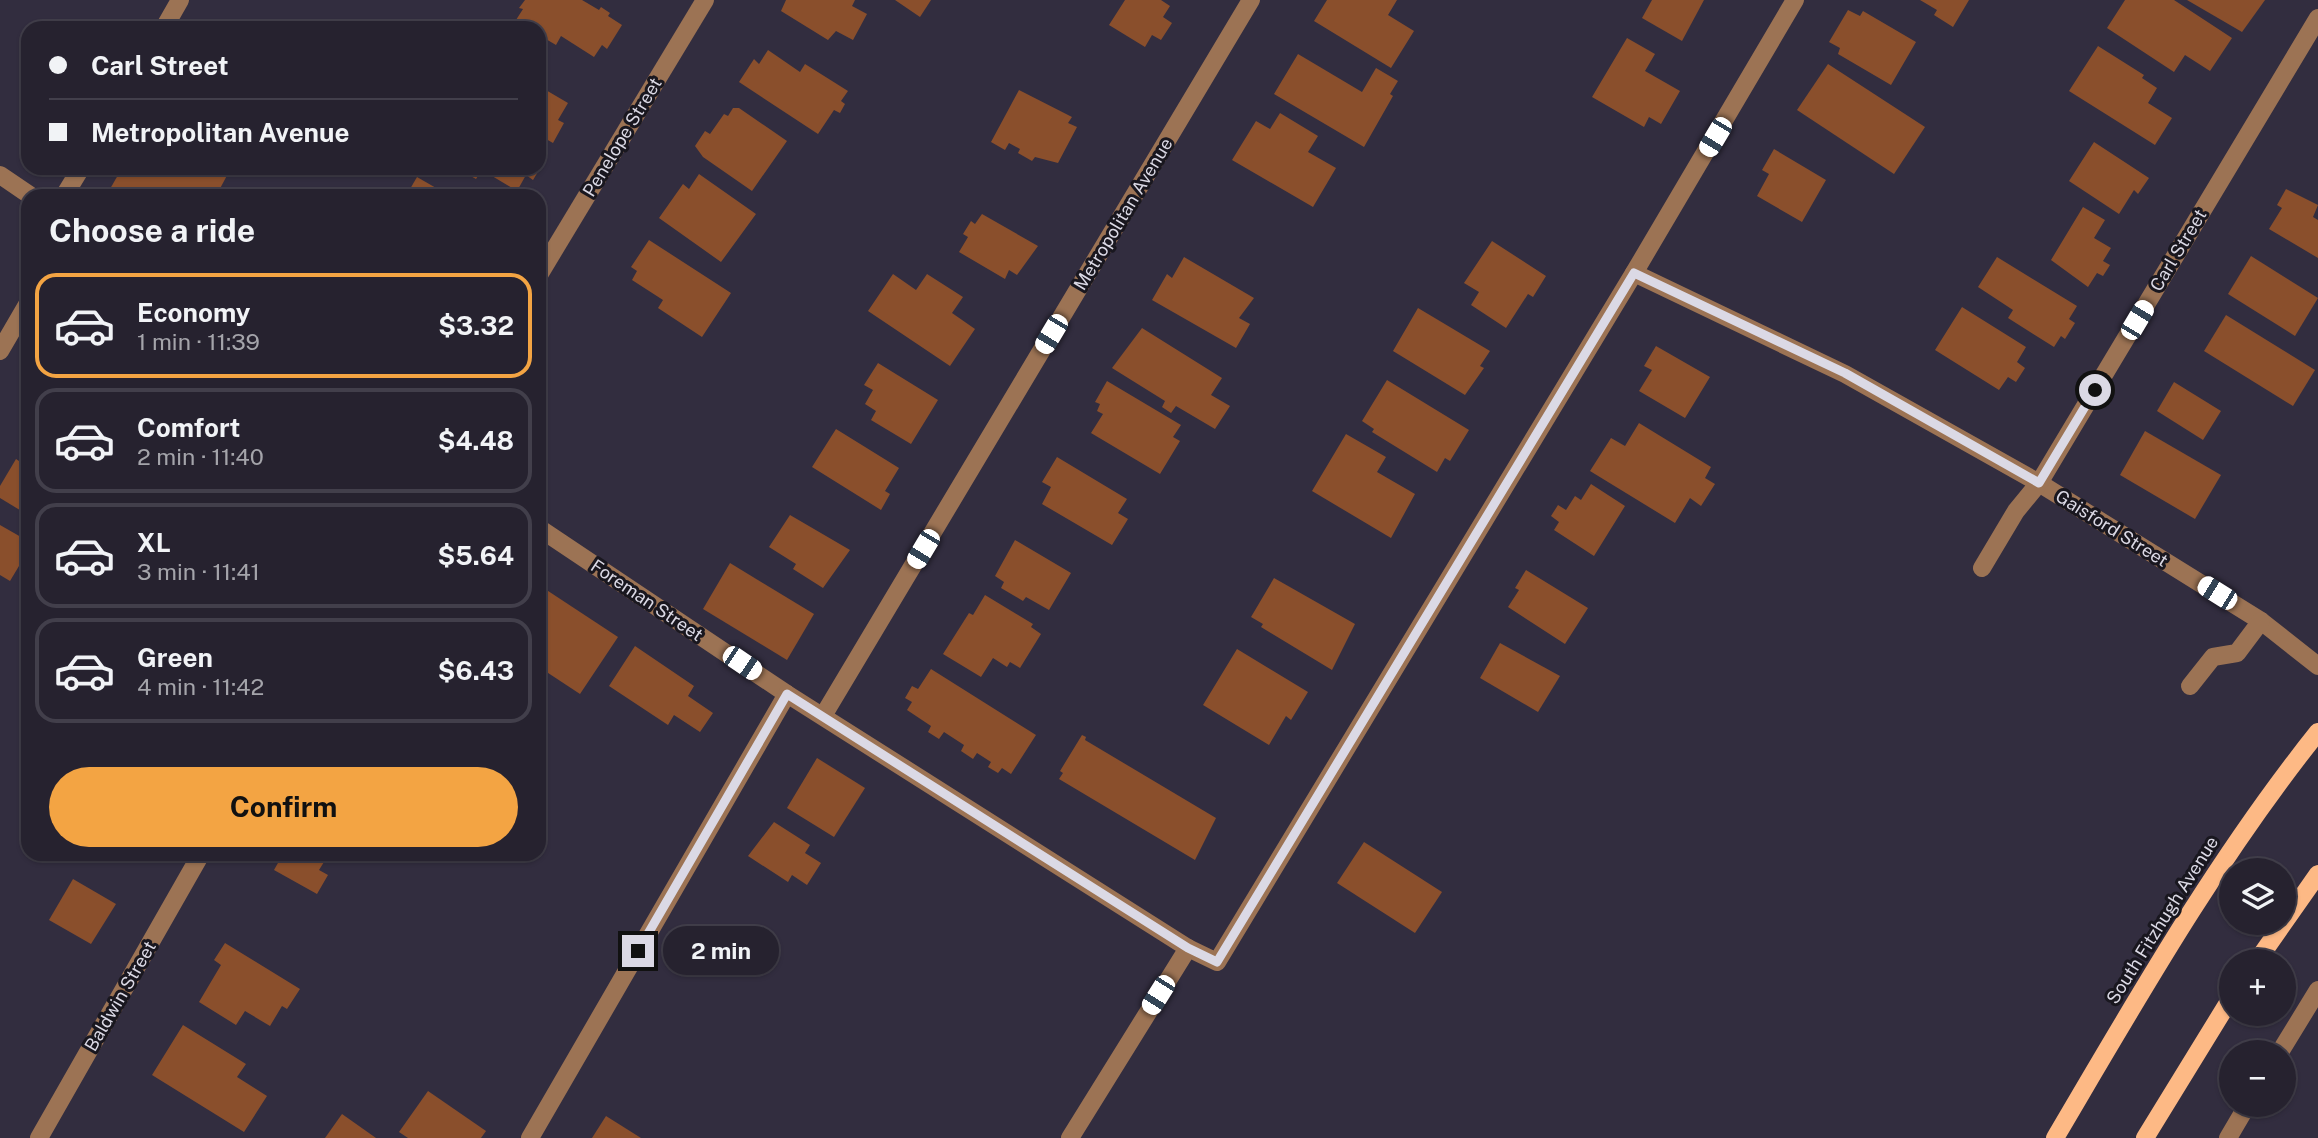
<!DOCTYPE html>
<meta charset="utf-8">
<style>
:root{--surface:#26222f;--page:#2e2a37;--text:#f1f3f6;--muted:#a4a4aa;--line:#423f4b;--accent:#f3a443}
body{margin:0;font-family:"Public Sans",sans-serif;background:var(--page);color:var(--text);height:100vh;display:flex;flex-direction:column;font-size:26px;white-space:nowrap}
*{box-sizing:border-box;margin:0}
p{font-size:23px;color:var(--muted)}
.icon{flex:none;width:38px;height:38px;fill:none;stroke:currentColor;stroke-width:2;stroke-linecap:round;stroke-linejoin:round}
.map{position:relative;flex:1;overflow:hidden}
.panel{position:absolute;left:21px;top:189px;width:525px;height:672px;display:flex;flex-direction:column;background:var(--surface);border-radius:21px;box-shadow:0 2px 5px #0004,0 0 0 2px var(--line)}
.panel>*{flex:none}
.banner{position:absolute;left:21px;top:21px;width:525px;height:154px;border-radius:21px;box-shadow:0 2px 5px #0004,0 0 0 2px var(--line);display:grid;align-content:center;height:154px;padding:0 28px;background:var(--surface)}
.buttons{position:absolute;left:2219px;top:858px;display:grid;gap:14px}
.buttons a{display:grid;place-items:center;width:77px;height:77px;border-radius:50%;background:var(--surface);box-shadow:0 2px 5px #0004,0 0 0 2px var(--line);font-size:35px}
.end{position:absolute;width:32px;height:32px;margin:-16px;border:9px solid #dbd9e5;background:#111;box-shadow:0 0 0 4px #111}
.from{border-radius:50%}
.bubble{position:absolute;height:49px;border-radius:24px;background:var(--surface);box-shadow:0 2px 5px #0004,0 0 0 2px var(--line);font-size:23px;font-weight:700;line-height:49px;text-align:center}
.car{position:absolute;width:21px;height:42px;margin:-21px -10px;border-radius:9px;box-shadow:0 0 5px 2px #0007;background:linear-gradient(#fff 24%,#345 0 40%,#fff 0 76%,#345 0 86%,#fff 0)}
.banner b{display:flex;align-items:center;gap:24px;height:66px;font-size:26px}
.banner b+b{border-top:2px solid var(--line)}
.banner i{width:18px;height:18px;background:var(--text)}
ul{padding:0;list-style:none}
li{display:flex;align-items:center;gap:21px;height:105px;margin:0 14px 10px;padding:0 14px;border:4px solid var(--line);border-radius:21px}
li div{flex:1}
li b{display:block;font-size:26px}
li em{font-style:normal;font-weight:700}
li.selected{border-color:var(--accent)}
li>.icon{width:63px;height:63px;stroke-width:1.5}
h2{padding:0 28px;font-size:32px;line-height:84px}
.primary-button{display:flex;gap:14px;margin-top:auto;padding:14px 28px}
.primary-button a{flex:1;height:80px;border-radius:42px;background:var(--accent);color:#111;font-size:28px;font-weight:700;line-height:80px;text-align:center}
.map>svg:first-child{display:block}
</style>
<div class="map">
<svg width="2318" height="1138" viewBox="0 0 2318 1138">
<rect width="100%" height="100%" fill="#322d3f"/>
<g fill="#8a4f2c">
<path d="M525,0H582L599,10L601,7L610,13L608,16L622,25L607,49L602,45L594,57L561,36L556,45L539,35V28H528L516,20L523,9L519,8Z"/>
<path d="M786,0H855L852,6L867,14L853,40L836,31L828,40L781,11Z"/>
<path d="M895,0H931L920,17Z"/>
<path d="M1125,0H1161L1170,6L1163,17L1172,23L1161,40L1152,35L1145,47L1109,25Z"/>
<path d="M1327,0H1397L1388,15L1414,31L1391,68L1314,21Z"/>
<path d="M1652,0H1704L1682,41L1642,18Z"/>
<path d="M1920,0H1969L1953,27L1934,15L1937,10Z"/>
<path d="M2125,0H2174L2232,38L2210,71L2185,55L2174,72L2107,28Z"/>
<path d="M2187,0H2265L2242,32Z"/>
<path d="M1848,10L1860,16L1863,11L1916,42L1891,85L1838,54L1840,48L1829,42Z"/>
<path d="M1627,38L1655,54L1645,71L1680,91L1661,124L1649,117L1644,127L1592,97Z"/>
<path d="M2098,46L2144,75L2142,78L2157,88L2148,103L2172,118L2155,145L2069,91Z"/>
<path d="M768,50L800,72L805,64L848,91L841,101L845,104L840,113L834,110L818,134L739,82L754,59L759,64Z"/>
<path d="M1298,54L1362,92L1376,68L1398,81L1390,94L1393,96L1364,147L1274,94Z"/>
<path d="M1828,64L1925,127L1894,174L1797,110Z"/>
<path d="M539,86L568,103L558,120L564,123L553,143L539,135Z"/>
<path d="M1019,90L1072,117L1068,123L1077,127L1058,163L1035,157L1032,161L1018,153L1020,149L1009,143L1005,150L991,142Z"/>
<path d="M733,108H739L787,141L752,191L703,157L695,146L705,131L710,134L724,114L728,116Z"/>
<path d="M1280,113L1318,136L1308,152L1336,168L1313,207L1232,160L1256,121L1270,129Z"/>
<path d="M2094,142L2149,178L2138,194L2134,190L2119,214L2069,181Z"/>
<path d="M1774,149L1826,180L1802,222L1757,196L1769,174L1762,170Z"/>
<path d="M539,153L547,157L533,180L526,175L517,191L482,170L476,179L456,168H539Z"/>
<path d="M122,168H231L216,196H106Z"/>
<path d="M699,174L756,214L721,262L659,218L683,184L689,189Z"/>
<path d="M417,177L450,196H406Z"/>
<path d="M2286,189L2318,205L2313,217L2318,220V258L2269,229L2282,208L2277,205Z"/>
<path d="M2083,207L2105,220L2094,238L2111,248L2103,261L2110,265L2103,276L2097,273L2088,287L2051,260Z"/>
<path d="M982,214L1038,246L1017,275L1009,270L1005,279L959,252L968,237L963,234L971,221L975,224Z"/>
<path d="M649,240L731,293L702,337L658,308L663,300L632,280L637,271L631,267Z"/>
<path d="M1492,241L1546,276L1533,297L1528,294L1506,328L1471,305L1479,292L1464,283Z"/>
<path d="M2251,256L2318,298L2295,336L2228,294Z"/>
<path d="M1184,257L1254,298L1239,318L1250,324L1236,348L1152,300L1167,274L1172,278Z"/>
<path d="M1997,257L2077,306L2069,319L2075,323L2065,339L2061,336L2054,347L2008,318L2013,310L1978,287Z"/>
<path d="M893,274L916,290L927,274L963,297L952,313L975,329L950,366L868,311Z"/>
<path d="M1962,307L2026,347L2017,362L2025,368L2016,382L2008,377L1999,390L1935,350Z"/>
<path d="M1418,308L1490,351L1480,366L1484,368L1465,395L1393,351Z"/>
<path d="M2226,315L2315,370L2293,406L2204,351Z"/>
<path d="M1142,328L1222,378L1211,395L1230,406L1215,429L1176,406L1171,413L1162,407L1165,401L1112,368Z"/>
<path d="M1656,346L1710,377L1685,418L1639,391L1652,370L1644,366Z"/>
<path d="M878,363L938,400L911,444L871,420L876,411L865,404L873,390L864,385Z"/>
<path d="M1387,380L1469,430L1450,461L1445,458L1437,472L1372,432L1374,429L1362,421Z"/>
<path d="M1107,381L1181,425L1173,437L1180,441L1160,474L1091,433L1103,414L1097,411L1100,404L1095,402Z"/>
<path d="M2174,382L2221,411L2203,440L2157,411Z"/>
<path d="M1639,423L1711,467L1705,478L1715,484L1701,506L1690,498L1675,523L1590,471L1611,438L1625,446Z"/>
<path d="M836,429L899,468L885,491L890,494L881,510L812,467Z"/>
<path d="M2145,431L2221,475L2195,519L2120,475Z"/>
<path d="M1346,434L1386,457L1377,472L1415,494L1391,538L1312,491Z"/>
<path d="M1057,457L1127,499L1118,513L1128,519L1112,545L1042,504L1051,487L1042,482Z"/>
<path d="M16,459L28,467V515L0,498V486Z"/>
<path d="M1591,484L1625,506L1594,556L1554,530L1559,522L1551,516L1558,505L1566,510L1575,496L1581,500Z"/>
<path d="M790,515L850,550L823,588L793,569L796,564L769,547Z"/>
<path d="M0,525L28,541V551L10,581L0,575Z"/>
<path d="M1015,540L1071,573L1049,610L1026,597L1023,601L1001,588L1004,582L995,576Z"/>
<path d="M730,563L814,614L787,660L703,609Z"/>
<path d="M1526,570L1588,608L1565,644L1508,607L1519,590L1515,588Z"/>
<path d="M1274,578L1355,624L1332,670L1261,627L1263,624L1251,617Z"/>
<path d="M539,585L618,637L580,694L539,667Z"/>
<path d="M985,595L1033,624L1031,627L1041,634L1020,668L1010,662L1007,667L993,658L981,677L943,654L969,613L973,615Z"/>
<path d="M1500,643L1560,676L1538,712L1480,678Z"/>
<path d="M635,646L694,686L688,696L713,713L700,732L674,715L668,725L609,686Z"/>
<path d="M1237,649L1308,692L1291,720L1286,716L1269,745L1203,705Z"/>
<path d="M931,669L1036,735L1011,774L1002,768L998,773L988,767L991,762L977,753L973,759L961,751L964,745L944,732L939,739L928,732L931,726L907,710L912,702L905,698L912,686L918,689Z"/>
<path d="M1082,735L1086,737L1085,740L1216,818L1195,860L1059,779L1063,773L1060,771Z"/>
<path d="M817,758L865,788L834,837L787,808Z"/>
<path d="M774,822L810,845L805,853L821,863L807,885L792,875L788,882L748,856Z"/>
<path d="M1364,842L1442,892L1415,933L1337,883Z"/>
<path d="M283,854H329L319,870L328,875L317,894L274,870Z"/>
<path d="M73,879L116,904L91,944L49,920Z"/>
<path d="M225,943L300,989L287,1009L282,1006L270,1026L245,1011L236,1025L199,1002L221,965L214,960Z"/>
<path d="M183,1025L246,1064L237,1077L267,1096L244,1132L152,1075Z"/>
<path d="M428,1091L486,1131L481,1138H408L399,1132Z"/>
<path d="M342,1114L376,1138H325Z"/>
<path d="M606,1116L641,1138H592Z"/>
</g>
<g fill="none" stroke-linecap="round" stroke-linejoin="round">
<g stroke="#9c7354" stroke-width="18">
<path d="M164,28L180,0"/>
<path d="M0,175L31,196"/>
<path d="M64,196L81,168"/>
<path d="M1634,273L1845,374L2039,483L2261,621L2318,666"/>
<path d="M539,275L705,0"/>
<path d="M0,351L28,303"/>
<path d="M539,528L787,694L1188,948L1217,962L1634,273L1795,0"/>
<path d="M1982,568L2016,511L2039,483L2318,18"/>
<path d="M2190,686L2213,657L2237,653L2261,621"/>
<path d="M823,716L1251,0"/>
<path d="M2280,1052L2318,990"/>
<path d="M39,1138L201,854"/>
<path d="M530,1138L787,694"/>
<path d="M1070,1138L1188,948"/>
<path d="M2228,1138L2248,1104"/>
</g>
<g stroke="#fdb985" stroke-width="18">
<path d="M2257,961L2318,874"/>
<path d="M2055,1138C2137,999 2217,858 2318,732"/>
<path d="M2145,1138L2231,998"/>
</g>
</g>
<g fill="none" stroke-linecap="round" stroke-linejoin="round">
<path stroke="#dbd9e5" stroke-width="9" d="M638,951L787,694L1188,948L1217,962L1634,273L1845,373L2039,483L2095,390"/>
</g>
<g text-anchor="middle" dominant-baseline="central" stroke-width="6" stroke-linejoin="round" paint-order="stroke">
<g font-size="18" fill="#dbd9e5" stroke="#19171f">
<text transform="translate(622 137) rotate(-59)">Penelope Street</text>
<text transform="translate(1123 214) rotate(-59)">Metropolitan Avenue</text>
<text transform="translate(2178 250) rotate(-59)">Carl Street</text>
<text transform="translate(2112 528) rotate(32)">Gaisford Street</text>
<text transform="translate(647 600) rotate(34)">Foreman Street</text>
<text transform="translate(2162 920) rotate(-58)">South Fitzhugh Avenue</text>
<text transform="translate(120 996) rotate(-60)">Baldwin Street</text>
</g>
</g>
</svg>
<div class="buttons">
<a><svg class="icon" aria-label="layers" viewBox="0 0 24 24"><path d="M12 4l9 5-9 5-9-5zM3 14l9 5 9-5"/></svg></a>
<a>+</a>
<a>−</a>
</div>
<i class="end from" style="left:2095px;top:390px"></i>
<i class="end" style="left:638px;top:951px"></i>
<div class="bubble" style="left:663px;top:926px;width:116px">2 min</div>
<i class="car" style="left:1715px;top:137px;rotate:211deg"></i>
<i class="car" style="left:2137px;top:320px;rotate:31deg"></i>
<i class="car" style="left:1051px;top:334px;rotate:211deg"></i>
<i class="car" style="left:923px;top:549px;rotate:211deg"></i>
<i class="car" style="left:2217px;top:593px;rotate:302deg"></i>
<i class="car" style="left:742px;top:663px;rotate:124deg"></i>
<i class="car" style="left:1158px;top:995px;rotate:212deg"></i>
<div class="banner">
<b><i class="from"></i>Carl Street</b>
<b><i></i>Metropolitan Avenue</b>
</div>
<section class="panel">
<h2>Choose a ride</h2>
<ul>
<li class="selected"><svg class="icon" aria-label="car" viewBox="0 0 24 24"><path d="M5 17H2v-5l4-1 3-4h7l3 4 3 1v5h-3M9 17h6M6 11h13"/><circle cx="7" cy="17" r="2"/><circle cx="17" cy="17" r="2"/></svg><div><b>Economy</b><p>1 min · 11:39</p></div><em>$3.32</em></li>
<li><svg class="icon" aria-label="car" viewBox="0 0 24 24"><path d="M5 17H2v-5l4-1 3-4h7l3 4 3 1v5h-3M9 17h6M6 11h13"/><circle cx="7" cy="17" r="2"/><circle cx="17" cy="17" r="2"/></svg><div><b>Comfort</b><p>2 min · 11:40</p></div><em>$4.48</em></li>
<li><svg class="icon" aria-label="car" viewBox="0 0 24 24"><path d="M5 17H2v-5l4-1 3-4h7l3 4 3 1v5h-3M9 17h6M6 11h13"/><circle cx="7" cy="17" r="2"/><circle cx="17" cy="17" r="2"/></svg><div><b>XL</b><p>3 min · 11:41</p></div><em>$5.64</em></li>
<li><svg class="icon" aria-label="car" viewBox="0 0 24 24"><path d="M5 17H2v-5l4-1 3-4h7l3 4 3 1v5h-3M9 17h6M6 11h13"/><circle cx="7" cy="17" r="2"/><circle cx="17" cy="17" r="2"/></svg><div><b>Green</b><p>4 min · 11:42</p></div><em>$6.43</em></li>
</ul>
<div class="primary-button"><a>Confirm</a></div>
</section>
</div>
